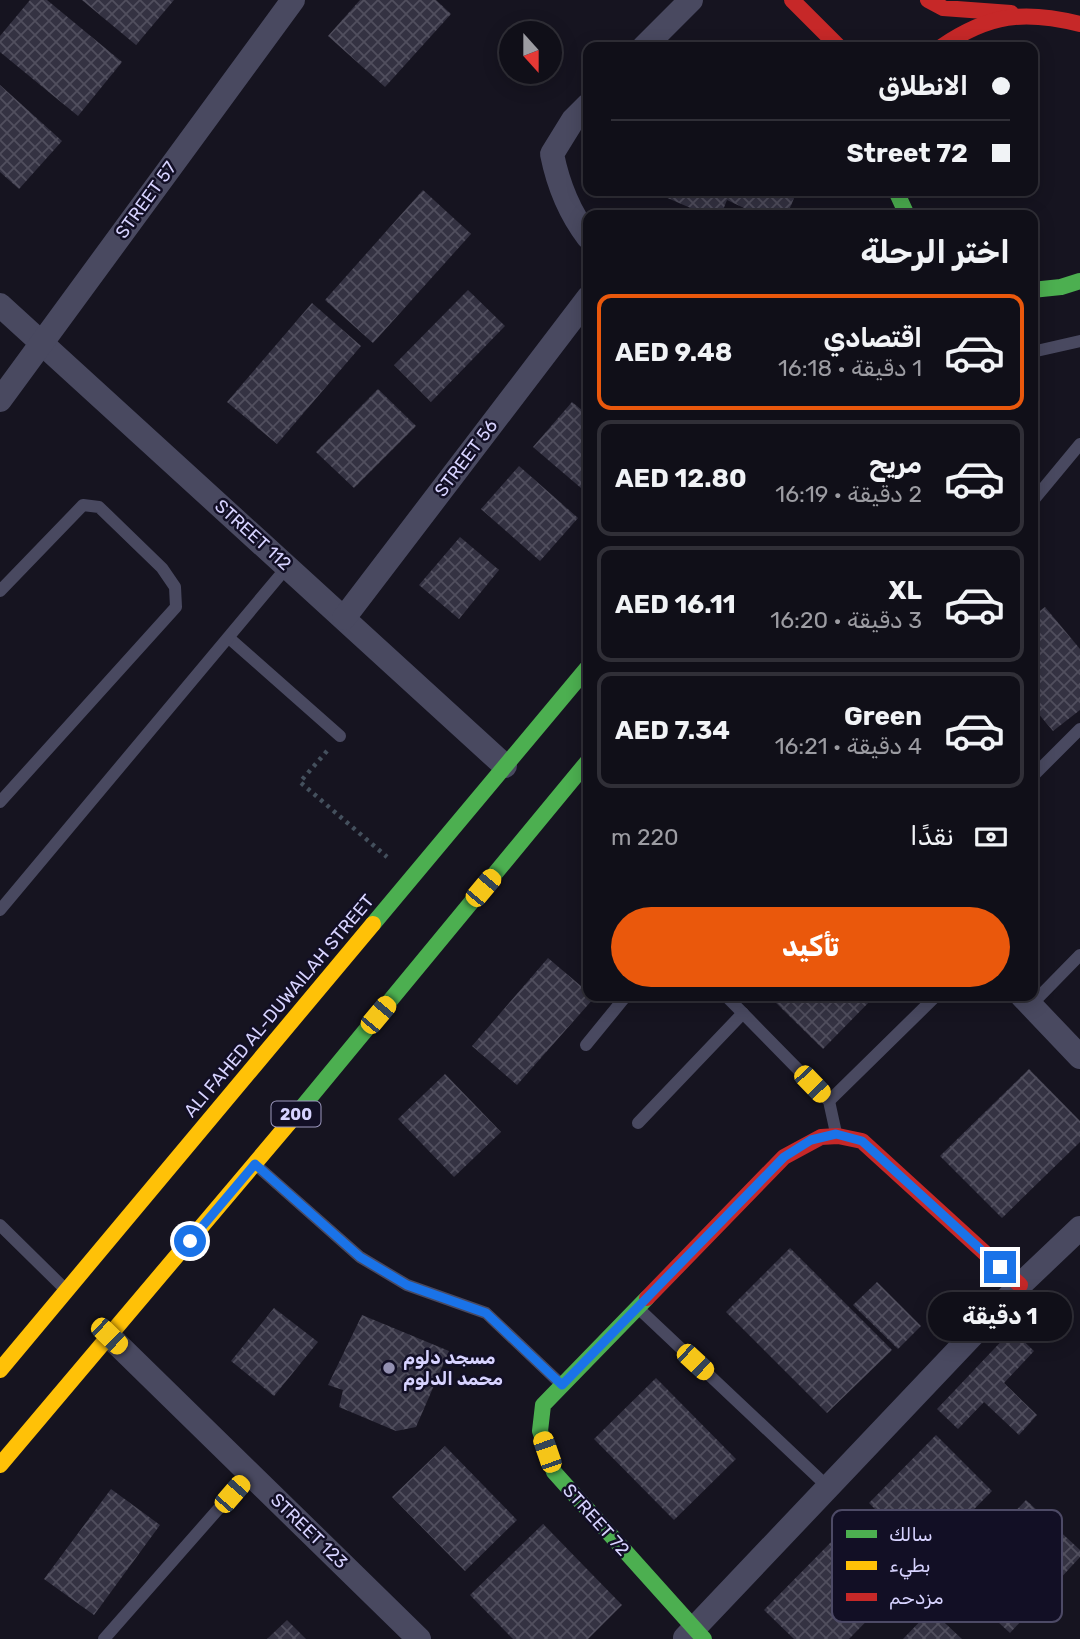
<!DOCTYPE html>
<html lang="ar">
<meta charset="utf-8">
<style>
:root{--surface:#100f18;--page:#191821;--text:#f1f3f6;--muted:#9c9ca2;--line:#302f37;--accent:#ea580c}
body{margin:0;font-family:Rubik,Vazirmatn,sans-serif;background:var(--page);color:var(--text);direction:rtl;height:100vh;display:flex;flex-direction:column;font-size:26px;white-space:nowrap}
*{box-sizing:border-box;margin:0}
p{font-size:23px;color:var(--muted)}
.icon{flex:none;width:38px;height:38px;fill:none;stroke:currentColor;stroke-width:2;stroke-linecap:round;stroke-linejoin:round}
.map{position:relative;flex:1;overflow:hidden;direction:ltr}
.sheet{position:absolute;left:583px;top:210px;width:455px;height:791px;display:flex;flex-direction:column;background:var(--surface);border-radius:14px;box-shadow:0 4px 18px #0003,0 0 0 2px var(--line);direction:rtl}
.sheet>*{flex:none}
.guide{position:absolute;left:583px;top:42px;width:455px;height:154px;border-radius:14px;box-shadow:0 4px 18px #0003,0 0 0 2px var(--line);direction:rtl;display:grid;align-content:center;height:154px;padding:0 28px;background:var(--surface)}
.needle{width:46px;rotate:159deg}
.controls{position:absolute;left:499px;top:21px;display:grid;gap:14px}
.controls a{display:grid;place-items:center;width:63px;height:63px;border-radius:50%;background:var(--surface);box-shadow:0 4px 18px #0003,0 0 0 2px var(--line);font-size:35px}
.end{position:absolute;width:32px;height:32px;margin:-16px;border:9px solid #1a73e8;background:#fff;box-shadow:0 0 0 4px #fff}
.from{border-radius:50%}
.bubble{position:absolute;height:49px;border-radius:24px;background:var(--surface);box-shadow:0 4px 18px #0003,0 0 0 2px var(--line);font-size:23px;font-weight:700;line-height:49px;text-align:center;direction:rtl}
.car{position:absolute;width:21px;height:42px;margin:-21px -10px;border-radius:9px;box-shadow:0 0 5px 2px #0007;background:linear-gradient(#f5c518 24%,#345 0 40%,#f5c518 0 76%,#345 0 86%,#f5c518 0)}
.guide b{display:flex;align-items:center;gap:24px;height:66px;font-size:26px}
.guide b+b{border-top:2px solid var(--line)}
.guide i{width:18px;height:18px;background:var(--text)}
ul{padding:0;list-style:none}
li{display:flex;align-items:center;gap:21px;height:116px;margin:0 14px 10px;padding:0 14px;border:4px solid var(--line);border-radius:14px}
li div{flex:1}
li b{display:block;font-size:26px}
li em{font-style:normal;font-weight:700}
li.active{border-color:var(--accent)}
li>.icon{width:63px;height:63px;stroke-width:1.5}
h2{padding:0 28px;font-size:32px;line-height:84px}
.pay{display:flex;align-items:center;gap:18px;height:77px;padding:0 28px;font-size:26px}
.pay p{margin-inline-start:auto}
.primary-button{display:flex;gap:14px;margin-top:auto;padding:14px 28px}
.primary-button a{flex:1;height:80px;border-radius:42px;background:var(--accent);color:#fff;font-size:28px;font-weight:700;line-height:80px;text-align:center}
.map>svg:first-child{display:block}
</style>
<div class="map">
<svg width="1080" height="1639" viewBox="0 0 1080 1639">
<defs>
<pattern id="building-cross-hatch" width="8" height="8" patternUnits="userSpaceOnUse" patternTransform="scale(1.75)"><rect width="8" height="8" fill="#343242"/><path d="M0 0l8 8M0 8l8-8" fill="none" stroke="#514f5e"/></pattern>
</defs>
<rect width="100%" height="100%" fill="#161420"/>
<g fill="url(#building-cross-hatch)">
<path d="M30,0H47L122,62L78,116L0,52V36Z"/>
<path d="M82,0H174L136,45Z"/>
<path d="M360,0H436L451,14L385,87L328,36Z"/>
<path d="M0,85L62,141L19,189L0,172Z"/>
<path d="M423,190L471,234L373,343L325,300Z"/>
<path d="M660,191H797L787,215H759L727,200L721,215H707L658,194Z"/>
<path d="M468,290L505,326L431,402L394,365Z"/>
<path d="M312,303L361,346L277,444L227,402Z"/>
<path d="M378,389L416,426L354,488L316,452Z"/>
<path d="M572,402L588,415V494L533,447Z"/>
<path d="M519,466L578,518L540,561L481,509Z"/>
<path d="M460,537L499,570L459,619L419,585Z"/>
<path d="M1045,607L1080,649V710L1053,731L1032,706V617Z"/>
<path d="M548,958L588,992V996L594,998L517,1085L472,1046Z"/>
<path d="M773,996H875L823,1049L771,998Z"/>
<path d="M1029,1069L1080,1121V1142L1002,1218L940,1156Z"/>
<path d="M445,1074L501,1132L454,1177L398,1119Z"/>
<path d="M790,1248L892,1350L827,1413L726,1312Z"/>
<path d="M877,1282L921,1326L898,1349L853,1305Z"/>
<path d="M274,1308L318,1342L274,1396L231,1361Z"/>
<path d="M362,1315L449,1351L416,1427L396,1431L339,1407L343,1390L328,1385Z"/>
<path d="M1012,1330L1034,1351L1004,1383L1037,1415L1019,1435L984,1402L958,1429L937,1409Z"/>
<path d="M656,1378L736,1459L674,1520L594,1439Z"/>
<path d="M936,1435L992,1491L925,1559L869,1503Z"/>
<path d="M445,1446L517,1520L465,1571L392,1497Z"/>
<path d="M111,1489L160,1525L94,1615L44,1579Z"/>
<path d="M1026,1500L1080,1550V1557L1010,1633L951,1579Z"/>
<path d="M543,1524L622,1605L588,1639H513L470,1595Z"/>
<path d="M838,1535L896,1591L849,1639H794L764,1610Z"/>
<path d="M931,1610L962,1639H903Z"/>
<path d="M287,1620L306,1639H267Z"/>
</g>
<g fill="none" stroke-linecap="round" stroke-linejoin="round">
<path stroke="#44505d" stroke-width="4.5" stroke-dasharray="3.5 5" stroke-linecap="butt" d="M327,751L300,782L387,857"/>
<g stroke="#494960" stroke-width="12">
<path d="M1032,352L1080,341"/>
<path d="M1032,502L1080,444"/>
<path d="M0,591L83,505L99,507L162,568L175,587L176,607L0,802"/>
<path d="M229,638L340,736"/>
<path d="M1032,777L1080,729"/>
<path d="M0,910L287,567"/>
<path d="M726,996L829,1101L836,1133"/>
<path d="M1031,1005L1080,955"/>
<path d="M586,1045L626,996"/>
<path d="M829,1101L936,996"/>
<path d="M638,1123L743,1013"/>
<path d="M257,1166L360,1257L407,1285L486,1313L562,1385"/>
<path d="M0,1225L65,1289"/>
<path d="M638,1308L829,1488"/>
<path d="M104,1639L250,1473"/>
</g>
<g stroke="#494960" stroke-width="24">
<path d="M644,47L691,0"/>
<path d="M588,105L573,120L552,154C558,184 569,212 588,237"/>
<path d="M0,305L505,766"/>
<path d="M0,400L293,0"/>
<path d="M344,618L588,298"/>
<path d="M1022,996L1080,1057"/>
<path d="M109,1336L419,1639"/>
<path d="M685,1638L1020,1285L1080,1228"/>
</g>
<g stroke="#4caf50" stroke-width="16">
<path d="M896,191L907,215"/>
<path d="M1032,290L1061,287L1080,281"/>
<path d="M373,924L588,667"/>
<path d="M289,1123L588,761"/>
<path d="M647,1298L543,1405L540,1431L554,1472L704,1639"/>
</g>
<g stroke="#ffc107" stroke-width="16">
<path d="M0,1370L373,924"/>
<path d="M0,1465L289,1123"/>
</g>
<g stroke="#c62828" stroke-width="16">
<path d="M792,0L839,47"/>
<path d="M928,0L943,8L1011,13"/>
<path d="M941,47C989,14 1024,10 1080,24"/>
<path d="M647,1298L784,1157L821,1137L838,1136L862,1141L1020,1285"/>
</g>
</g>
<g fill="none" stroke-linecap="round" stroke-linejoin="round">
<path stroke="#1a73e8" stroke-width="9" d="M190,1241L255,1164L360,1257L407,1285L486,1313L562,1385L784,1157L811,1140L836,1134L862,1141L1000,1267"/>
</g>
<circle fill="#9390b1" stroke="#120f25" stroke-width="2.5" cx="389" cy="1368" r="7"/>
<g text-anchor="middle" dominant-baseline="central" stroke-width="5" stroke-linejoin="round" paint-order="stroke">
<rect fill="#120f25" stroke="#9c98be" stroke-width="2" x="271.5" y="1101.5" width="49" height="25" rx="5"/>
<g font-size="16" font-weight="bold" fill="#d7d3ff">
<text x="296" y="1114">200</text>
</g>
<g font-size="18" fill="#d7d3ff" stroke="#120f25">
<text transform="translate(146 200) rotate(-54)">STREET 57</text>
<text transform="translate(466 458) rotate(-53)">STREET 56</text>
<text transform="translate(253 535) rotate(42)">STREET 112</text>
<text transform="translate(279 1006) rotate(-50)">ALI FAHED AL-DUWAILAH STREET</text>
<text transform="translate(596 1520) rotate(48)">STREET 72</text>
<text transform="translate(309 1531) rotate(44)">STREET 123</text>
</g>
<g font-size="18" font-weight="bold" fill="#d7d3ff" stroke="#120f25" text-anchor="start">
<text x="403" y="1358">مسجد دلوم<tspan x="403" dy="21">محمد الدلوم</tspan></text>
</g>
</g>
<rect x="832" y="1510" width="230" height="112" rx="10" fill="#120f25" stroke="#4d4a66" stroke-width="2"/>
<rect x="846" y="1530" width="31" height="8" fill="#4caf50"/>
<rect x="846" y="1561" width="31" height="9" fill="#ffc107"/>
<rect x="846" y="1593" width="31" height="8" fill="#c62828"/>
<g font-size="19" fill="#d7d3ff">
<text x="889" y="1541">سالك</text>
<text x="889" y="1572">بطيء</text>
<text x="889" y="1604">مزدحم</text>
</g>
</svg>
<div class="controls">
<a><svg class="needle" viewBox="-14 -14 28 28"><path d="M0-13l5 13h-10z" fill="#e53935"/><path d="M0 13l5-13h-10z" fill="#9c9ca2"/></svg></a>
</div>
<i class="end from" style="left:190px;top:1241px"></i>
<i class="end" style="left:1000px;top:1267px"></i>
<div class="bubble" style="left:928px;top:1292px;width:144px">1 دقيقة</div>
<i class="car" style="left:483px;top:888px;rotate:40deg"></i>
<i class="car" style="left:378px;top:1015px;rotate:40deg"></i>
<i class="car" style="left:812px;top:1084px;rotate:136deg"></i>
<i class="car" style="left:109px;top:1336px;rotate:134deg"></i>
<i class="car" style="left:695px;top:1362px;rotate:133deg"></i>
<i class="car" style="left:547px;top:1452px;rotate:341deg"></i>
<i class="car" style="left:232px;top:1494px;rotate:41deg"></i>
<div class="guide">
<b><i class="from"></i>الانطلاق</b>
<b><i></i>Street 72</b>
</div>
<section class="sheet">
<h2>اختر الرحلة</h2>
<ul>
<li class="active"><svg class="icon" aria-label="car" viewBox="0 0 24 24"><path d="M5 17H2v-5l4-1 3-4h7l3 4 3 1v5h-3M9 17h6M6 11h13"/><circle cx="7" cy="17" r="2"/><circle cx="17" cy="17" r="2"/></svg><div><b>اقتصادي</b><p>1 دقيقة · 16:18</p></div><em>AED 9.48</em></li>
<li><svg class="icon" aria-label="car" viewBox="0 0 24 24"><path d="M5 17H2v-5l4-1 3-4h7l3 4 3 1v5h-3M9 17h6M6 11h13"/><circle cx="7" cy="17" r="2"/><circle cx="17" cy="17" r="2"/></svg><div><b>مريح</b><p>2 دقيقة · 16:19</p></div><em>AED 12.80</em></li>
<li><svg class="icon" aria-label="car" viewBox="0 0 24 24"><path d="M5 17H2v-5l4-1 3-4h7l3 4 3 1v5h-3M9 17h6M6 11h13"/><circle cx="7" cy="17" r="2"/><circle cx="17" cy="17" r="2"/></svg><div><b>XL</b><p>3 دقيقة · 16:20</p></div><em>AED 16.11</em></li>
<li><svg class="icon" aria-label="car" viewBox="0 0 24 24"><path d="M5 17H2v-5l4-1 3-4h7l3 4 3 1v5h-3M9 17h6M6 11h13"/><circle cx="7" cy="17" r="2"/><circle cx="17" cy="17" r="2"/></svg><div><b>Green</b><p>4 دقيقة · 16:21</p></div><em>AED 7.34</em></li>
</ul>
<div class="pay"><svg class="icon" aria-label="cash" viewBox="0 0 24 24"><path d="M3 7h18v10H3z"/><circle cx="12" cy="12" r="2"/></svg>نقدًا<p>220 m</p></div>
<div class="primary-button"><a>تأكيد</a></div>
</section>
</div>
